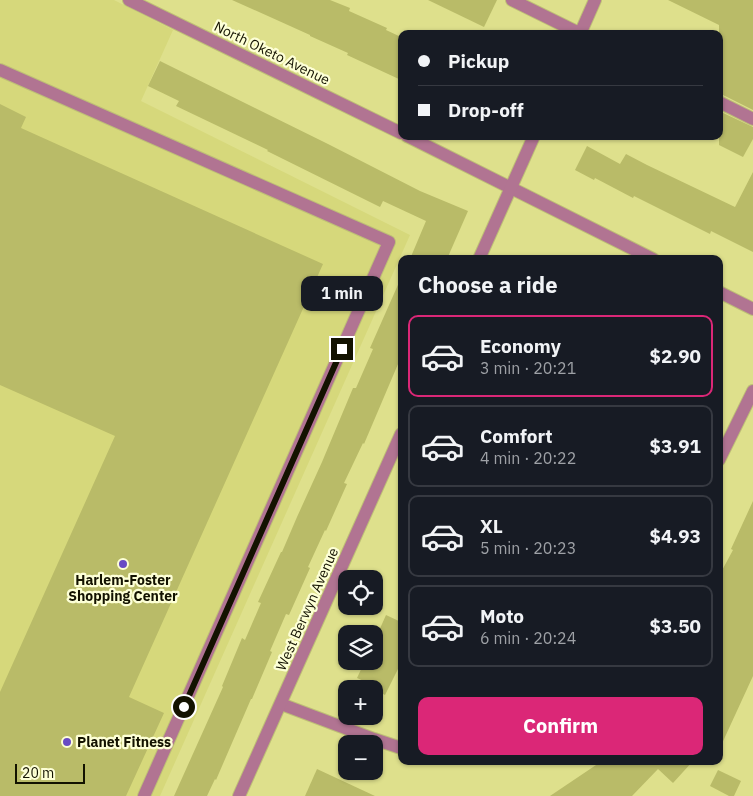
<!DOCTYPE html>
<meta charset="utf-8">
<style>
:root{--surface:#171b24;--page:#20242c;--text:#f1f3f6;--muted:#9ea1a6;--line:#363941;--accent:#db2777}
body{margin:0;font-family:"IBM Plex Sans",sans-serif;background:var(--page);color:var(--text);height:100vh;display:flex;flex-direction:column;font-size:19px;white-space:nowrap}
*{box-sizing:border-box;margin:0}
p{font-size:16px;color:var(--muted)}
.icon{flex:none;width:28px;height:28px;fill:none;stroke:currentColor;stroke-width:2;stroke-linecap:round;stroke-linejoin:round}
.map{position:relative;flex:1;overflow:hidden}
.details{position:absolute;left:398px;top:255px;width:325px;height:510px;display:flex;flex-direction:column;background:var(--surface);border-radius:10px;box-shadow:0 1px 4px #0004}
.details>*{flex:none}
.banner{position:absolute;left:398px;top:30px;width:325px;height:110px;border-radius:10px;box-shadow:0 1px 4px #0004;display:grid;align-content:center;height:110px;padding:0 20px;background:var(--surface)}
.buttons{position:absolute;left:338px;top:570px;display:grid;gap:10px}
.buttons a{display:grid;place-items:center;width:45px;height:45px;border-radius:10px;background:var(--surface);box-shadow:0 1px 4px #0004;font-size:25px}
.scale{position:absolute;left:15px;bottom:12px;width:70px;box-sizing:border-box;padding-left:5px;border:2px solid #131200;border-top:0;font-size:14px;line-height:18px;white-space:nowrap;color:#131200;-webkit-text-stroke:4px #fdffd6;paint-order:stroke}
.end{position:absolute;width:22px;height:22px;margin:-11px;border:6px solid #131200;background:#fff;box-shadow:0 0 0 2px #fff}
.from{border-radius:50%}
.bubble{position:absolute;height:35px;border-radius:10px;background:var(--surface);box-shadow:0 1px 4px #0004;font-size:16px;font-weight:700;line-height:35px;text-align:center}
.banner b{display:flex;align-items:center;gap:18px;height:48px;font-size:19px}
.banner b+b{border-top:1px solid var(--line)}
.banner i{width:12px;height:12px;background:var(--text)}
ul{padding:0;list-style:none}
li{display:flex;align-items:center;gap:15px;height:82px;margin:0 10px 8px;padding:0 10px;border:2px solid var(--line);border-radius:10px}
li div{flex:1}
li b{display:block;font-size:19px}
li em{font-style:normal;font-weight:700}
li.on{border-color:var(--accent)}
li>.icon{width:45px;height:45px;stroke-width:1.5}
h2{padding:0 20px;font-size:22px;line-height:60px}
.primary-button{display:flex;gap:10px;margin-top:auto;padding:10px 20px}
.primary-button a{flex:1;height:58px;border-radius:10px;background:var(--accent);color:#fff;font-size:20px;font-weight:700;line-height:58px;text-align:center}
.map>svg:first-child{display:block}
</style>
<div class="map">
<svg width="753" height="796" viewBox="0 0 753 796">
<rect width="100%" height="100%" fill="#dee08c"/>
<path fill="#d6d87b" d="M0,0H114L173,30L141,101L410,235L160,796H0Z"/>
<g fill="#b9bb68">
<path d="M232,0H330L350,8L349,11L387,28L386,30L401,37V80L347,55L348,53L310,36V35Z"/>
<path d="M428,0H497L484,27Z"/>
<path d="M668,0H753V110L723,95L719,94V25Z"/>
<path d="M160,61L328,144L420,191L468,211L447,259H410L426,221L383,201L380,207L267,151L268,150L176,106L179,101L148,86Z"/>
<path d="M0,104L26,117L21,128L323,264L129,697L164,713L126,796H0V692L115,436L0,385Z"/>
<path d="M719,111L753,127V139L743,157L719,145Z"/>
<path d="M587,146L620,164L626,154L647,165L735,207L753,172V252L711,231L710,234L634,196L633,198L595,178L594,180L575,170Z"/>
<path d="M401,278V357L364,444L363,443L344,483L347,484L326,531L325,530L308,567L310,568L289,615L286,614L270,651L272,652L252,699H251L216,780L215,779L207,796H174L223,687L222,686L242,638L245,640L261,603L258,602L281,552H282L297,517L322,462L353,388H356L373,349L370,348Z"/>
<path d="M753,501V676L719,750V576L733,550L731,549Z"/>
<path d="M386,615L401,622V663L385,695L365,684L366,682L357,678L365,661H374V642Z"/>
<path d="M602,761H693L673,783L658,769L632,796H550Z"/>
<path d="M317,769L375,796H305Z"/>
<path d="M718,770L741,781L734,796H729L710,786Z"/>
</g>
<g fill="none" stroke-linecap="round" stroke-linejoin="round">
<defs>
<g id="service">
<path d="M512,0L581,34"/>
<path d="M0,70L389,242L144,796"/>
<path d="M719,102L753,119"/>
</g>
<g id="minor">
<path d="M129,0L401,133"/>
<path d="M580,34L595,0"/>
<path d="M407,136L653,259"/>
<path d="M479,259L534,136"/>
<path d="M719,292L753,309"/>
<path d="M719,460L753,391"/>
<path d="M281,704L374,739L401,748"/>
<path d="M239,796L401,434"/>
</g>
</defs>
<use href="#service" stroke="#bebf76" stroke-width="14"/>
<use href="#minor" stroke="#bebf76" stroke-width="14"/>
<use href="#service" stroke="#b17492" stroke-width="12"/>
<use href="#minor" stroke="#b17492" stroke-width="12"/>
</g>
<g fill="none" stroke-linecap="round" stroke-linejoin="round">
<path stroke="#131200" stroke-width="6" d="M184,707L342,349"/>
</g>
<g fill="#684bc4" stroke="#fdffd6" stroke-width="2">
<circle cx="123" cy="564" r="5"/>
<circle cx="67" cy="742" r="5"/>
</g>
<g text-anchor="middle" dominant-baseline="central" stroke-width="4.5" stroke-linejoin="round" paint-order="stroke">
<g font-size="14" fill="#131200" stroke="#fdffd6">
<text transform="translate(272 53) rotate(26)">North Oketo Avenue</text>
<text transform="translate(307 609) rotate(-66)">West Berwyn Avenue</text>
</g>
<g font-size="14" font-weight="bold" fill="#131200" stroke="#fdffd6">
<text x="123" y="580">Harlem-Foster<tspan x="123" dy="16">Shopping Center</tspan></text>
<text x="77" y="742" text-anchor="start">Planet Fitness</text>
</g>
</g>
</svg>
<div class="buttons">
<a><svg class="icon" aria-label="locate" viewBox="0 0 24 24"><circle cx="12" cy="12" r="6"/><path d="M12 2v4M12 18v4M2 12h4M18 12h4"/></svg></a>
<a><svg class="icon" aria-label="layers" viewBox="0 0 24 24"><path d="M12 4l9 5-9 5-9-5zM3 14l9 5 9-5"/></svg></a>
<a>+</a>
<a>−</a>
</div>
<div class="scale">20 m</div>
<i class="end from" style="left:184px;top:707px"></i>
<i class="end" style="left:342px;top:349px"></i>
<div class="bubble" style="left:301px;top:276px;width:82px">1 min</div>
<div class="banner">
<b><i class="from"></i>Pickup</b>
<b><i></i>Drop-off</b>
</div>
<section class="details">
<h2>Choose a ride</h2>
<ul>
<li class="on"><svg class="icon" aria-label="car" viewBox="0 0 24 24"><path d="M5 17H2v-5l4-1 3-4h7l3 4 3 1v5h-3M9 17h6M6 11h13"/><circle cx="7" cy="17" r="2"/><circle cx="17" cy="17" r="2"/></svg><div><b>Economy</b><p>3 min · 20:21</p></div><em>$2.90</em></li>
<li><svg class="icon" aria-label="car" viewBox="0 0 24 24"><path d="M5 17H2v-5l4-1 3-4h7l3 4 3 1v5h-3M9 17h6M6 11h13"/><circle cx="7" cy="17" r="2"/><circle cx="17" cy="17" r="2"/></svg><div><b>Comfort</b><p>4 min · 20:22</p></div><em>$3.91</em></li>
<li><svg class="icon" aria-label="car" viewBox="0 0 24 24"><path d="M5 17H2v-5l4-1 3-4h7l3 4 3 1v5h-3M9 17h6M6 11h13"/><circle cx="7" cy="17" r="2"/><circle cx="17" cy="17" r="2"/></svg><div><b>XL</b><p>5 min · 20:23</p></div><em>$4.93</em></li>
<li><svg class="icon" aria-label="car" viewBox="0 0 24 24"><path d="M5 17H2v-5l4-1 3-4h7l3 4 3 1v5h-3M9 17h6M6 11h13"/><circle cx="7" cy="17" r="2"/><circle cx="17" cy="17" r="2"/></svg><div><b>Moto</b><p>6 min · 20:24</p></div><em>$3.50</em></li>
</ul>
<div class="primary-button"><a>Confirm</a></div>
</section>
</div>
